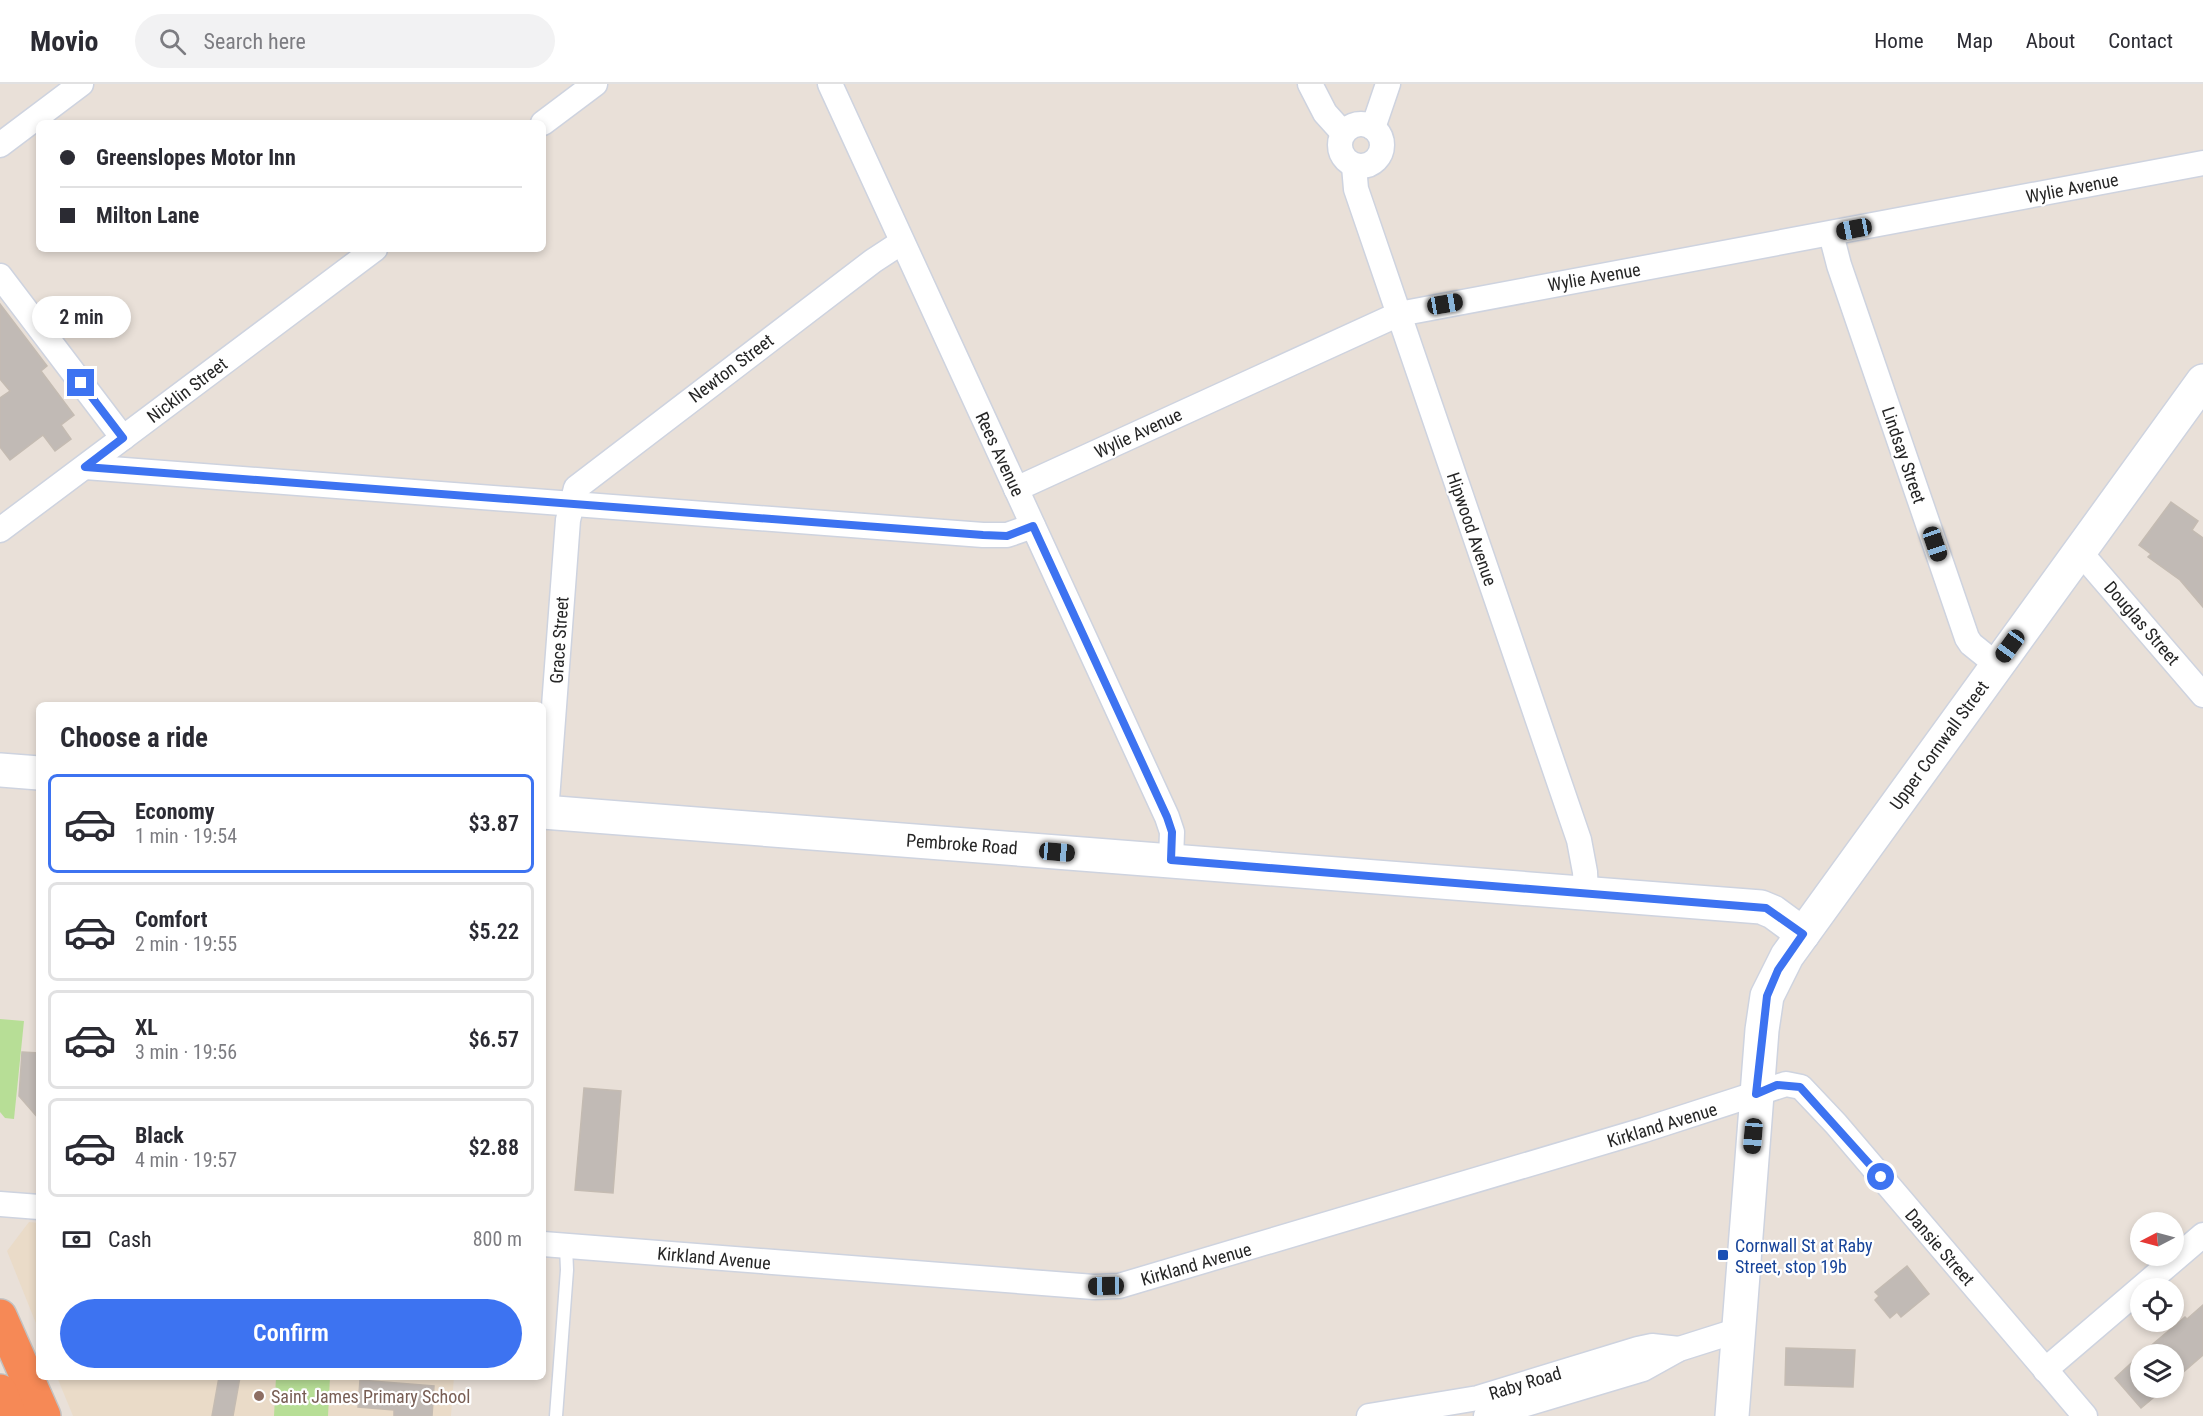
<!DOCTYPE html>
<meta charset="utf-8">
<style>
:root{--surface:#fff;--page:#f2f2f3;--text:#2b2b33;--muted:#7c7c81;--line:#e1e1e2;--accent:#3d73f1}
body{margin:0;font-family:"Roboto Condensed",sans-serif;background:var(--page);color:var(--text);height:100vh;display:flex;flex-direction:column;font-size:22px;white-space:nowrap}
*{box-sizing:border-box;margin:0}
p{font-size:20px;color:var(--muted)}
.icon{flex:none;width:33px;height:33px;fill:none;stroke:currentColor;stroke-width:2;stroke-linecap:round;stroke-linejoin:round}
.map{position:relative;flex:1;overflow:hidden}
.details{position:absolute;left:36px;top:618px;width:510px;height:678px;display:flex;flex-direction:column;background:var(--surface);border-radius:9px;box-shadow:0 3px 9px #0003}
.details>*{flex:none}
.top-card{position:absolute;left:36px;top:36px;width:510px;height:132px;border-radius:9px;box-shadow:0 3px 9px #0003;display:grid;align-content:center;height:132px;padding:0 24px;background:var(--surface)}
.needle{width:39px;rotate:264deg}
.fabs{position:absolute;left:2130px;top:1128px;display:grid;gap:12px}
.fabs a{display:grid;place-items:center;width:54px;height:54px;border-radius:50%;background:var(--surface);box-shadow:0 3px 9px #0003;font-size:30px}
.end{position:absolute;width:27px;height:27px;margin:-14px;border:8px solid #3d73f1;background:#fff;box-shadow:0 0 0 3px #fff}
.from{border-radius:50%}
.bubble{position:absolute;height:42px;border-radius:21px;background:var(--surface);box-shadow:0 3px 9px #0003;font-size:20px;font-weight:600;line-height:42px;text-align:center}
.car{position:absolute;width:18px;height:36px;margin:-18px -9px;border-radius:8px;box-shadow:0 0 4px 2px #0007;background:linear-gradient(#222 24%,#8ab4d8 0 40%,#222 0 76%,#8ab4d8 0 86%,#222 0)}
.top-card b{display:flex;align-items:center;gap:21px;height:57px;font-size:22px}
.top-card b+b{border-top:2px solid var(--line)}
.top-card i{width:15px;height:15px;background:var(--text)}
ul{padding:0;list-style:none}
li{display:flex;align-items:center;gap:18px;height:99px;margin:0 12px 9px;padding:0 12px;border:3px solid var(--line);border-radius:9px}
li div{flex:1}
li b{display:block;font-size:22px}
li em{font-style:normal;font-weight:600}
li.active{border-color:var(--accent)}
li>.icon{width:54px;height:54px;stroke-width:1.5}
h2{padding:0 24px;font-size:27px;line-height:72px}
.pay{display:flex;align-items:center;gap:15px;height:66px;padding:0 24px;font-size:22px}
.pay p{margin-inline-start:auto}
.action{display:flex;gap:12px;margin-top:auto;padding:12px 24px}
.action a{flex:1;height:69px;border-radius:36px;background:var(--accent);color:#fff;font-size:24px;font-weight:600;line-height:69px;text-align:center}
header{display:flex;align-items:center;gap:36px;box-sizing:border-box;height:84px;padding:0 30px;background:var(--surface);border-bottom:2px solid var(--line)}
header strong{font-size:28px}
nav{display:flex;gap:33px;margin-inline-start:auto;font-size:21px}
.search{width:420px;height:54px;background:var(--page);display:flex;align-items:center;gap:15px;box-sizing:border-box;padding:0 21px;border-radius:33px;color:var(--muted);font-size:22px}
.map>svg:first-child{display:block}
</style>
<header>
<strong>Movio</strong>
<div class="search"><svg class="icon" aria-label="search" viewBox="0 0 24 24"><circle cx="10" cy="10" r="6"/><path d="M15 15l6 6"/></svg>Search here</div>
<nav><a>Home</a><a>Map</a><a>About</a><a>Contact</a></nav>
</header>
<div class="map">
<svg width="2203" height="1332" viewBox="0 0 2203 1332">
<rect width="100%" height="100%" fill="#e9e0d8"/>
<g fill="#eadbc8">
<path d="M29,1138L39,1139V1247L7,1167Z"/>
<path d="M57,1293H454L451,1332H73Z"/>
</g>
<g fill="#b7de96">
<path d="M0,935L24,937L14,1035L5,1034L0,1028Z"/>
<path d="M276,1293H330L328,1332H274Z"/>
</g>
<g fill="#c1bab5" stroke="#c4bbb2" stroke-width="1.5">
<path d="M0,220L47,282L41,287L74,331L61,341L71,355L55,367L43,351L10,376L0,363V314L10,307L0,295Z"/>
<path d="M2171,418L2198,437L2192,446L2203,454V523L2180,496L2148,473L2151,470L2139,461Z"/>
<path d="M22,968L39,969V1035L19,1012Z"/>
<path d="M584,1004L621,1007L613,1109L575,1106Z"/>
<path d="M1907,1182L1929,1210L1901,1233L1897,1228L1890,1234L1875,1216L1879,1212L1875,1208Z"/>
<path d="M2203,1221V1271L2174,1296V1270H2141L2185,1233L2187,1235Z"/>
<path d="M1786,1264L1855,1266L1853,1303L1785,1301Z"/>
<path d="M2140,1271V1304H2165L2141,1324L2115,1294Z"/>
<path d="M219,1293H240L233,1332H212Z"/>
<path d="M360,1296L434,1302L432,1332H394V1326L358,1323Z"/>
</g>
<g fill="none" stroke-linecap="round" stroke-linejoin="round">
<defs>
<path id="lane" d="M556,1332L567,1186L566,1162"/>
<g id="street">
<path d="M830,0L1167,733L1172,748L1171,776"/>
<path d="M1310,0L1325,29L1343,49"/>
<path d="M543,39L595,0"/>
<circle cx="1361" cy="61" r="21"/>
<path d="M1373,44L1388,0"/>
<path d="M0,61L81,0"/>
<path d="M1354,82L1356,105L1579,756L1585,788L1586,809"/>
<path d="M1831,150L1839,181L1967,554L1971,560L1997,581"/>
<path d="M0,192L123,354"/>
<path d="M85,383L983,451H1007L1033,442"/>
<path d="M1016,405L1399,230L2203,79"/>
<path d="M0,446L375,165"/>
<path d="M2080,468L2203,611"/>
<path d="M546,729L568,436L576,404L873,177L902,158"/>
<path d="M0,1120L39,1123"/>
<path d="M543,1160L1094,1203L1119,1202L1644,1046L1786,1000L1801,1003L1836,1040L2085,1332"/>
<path d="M2045,1286L2203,1151"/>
<path d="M1369,1332L1478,1314L1638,1265L1652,1262L1679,1265"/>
<path d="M1486,1332L1643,1285L1679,1265L1739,1246"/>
</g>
<g id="secondary">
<path d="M0,686L39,689"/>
<path d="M543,728L1761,823L1773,828L1803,850"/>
<path d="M1732,1332L1762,946L1767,912L1787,872L2203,297"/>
</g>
<g id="highway">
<path d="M0,1232L44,1332"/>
<path d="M0,1307L10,1332"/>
</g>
</defs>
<use href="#lane" stroke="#ced3df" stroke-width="15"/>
<use href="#street" stroke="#ced3df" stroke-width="27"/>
<use href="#secondary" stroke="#ced3df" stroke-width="36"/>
<use href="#highway" stroke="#c2c2c2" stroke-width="36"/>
<use href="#lane" stroke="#fff" stroke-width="12"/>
<use href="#street" stroke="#fff" stroke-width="24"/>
<use href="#secondary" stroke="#fff" stroke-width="33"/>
<use href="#highway" stroke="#f68956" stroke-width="33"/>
</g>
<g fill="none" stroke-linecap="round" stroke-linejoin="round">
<path stroke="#3d73f1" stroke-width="8" d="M81,299L123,354L85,383L983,451L1007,452L1033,442L1167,733L1172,748L1171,776L1766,824L1803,850L1778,886L1767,912L1756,1010L1777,1001L1800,1003L1881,1093"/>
</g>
<rect fill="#1a4fb4" stroke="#fff" stroke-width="2" x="1717" y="1165" width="12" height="12" rx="3"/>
<circle fill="#8d6e63" stroke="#fff" stroke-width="2" cx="259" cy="1312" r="6"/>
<g text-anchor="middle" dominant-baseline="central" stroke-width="4.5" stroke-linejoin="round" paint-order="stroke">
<g font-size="18" fill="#262626" stroke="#fff">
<text transform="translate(2072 104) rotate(-11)">Wylie Avenue</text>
<text transform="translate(1594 193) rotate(-10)">Wylie Avenue</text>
<text transform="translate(731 284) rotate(-37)">Newton Street</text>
<text transform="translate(187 306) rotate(-37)">Nicklin Street</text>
<text transform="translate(1138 349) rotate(-25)">Wylie Avenue</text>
<text transform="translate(1000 370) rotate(65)">Rees Avenue</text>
<text transform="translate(1904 371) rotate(71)">Lindsay Street</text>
<text transform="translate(1472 445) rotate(71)">Hipwood Avenue</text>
<text transform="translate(2142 539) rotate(49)">Douglas Street</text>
<text transform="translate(559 556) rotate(-86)">Grace Street</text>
<text transform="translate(1939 661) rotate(-54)">Upper Cornwall Street</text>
<text transform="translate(962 760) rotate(4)">Pembroke Road</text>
<text transform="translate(1662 1041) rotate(-17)">Kirkland Avenue</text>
<text transform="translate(1940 1163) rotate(49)">Dansie Street</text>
<text transform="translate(714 1174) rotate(5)">Kirkland Avenue</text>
<text transform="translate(1196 1180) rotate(-16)">Kirkland Avenue</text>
<text transform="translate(1525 1299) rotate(-17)">Raby Road</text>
</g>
<g font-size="18" fill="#164399" stroke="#fff" text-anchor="start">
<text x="1735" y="1161">Cornwall St at Raby<tspan x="1735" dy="21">Street, stop 19b</tspan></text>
</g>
<g font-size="18" fill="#785e54" stroke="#fff" text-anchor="start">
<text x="271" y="1312">Saint James Primary School</text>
</g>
</g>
</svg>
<div class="fabs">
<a><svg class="needle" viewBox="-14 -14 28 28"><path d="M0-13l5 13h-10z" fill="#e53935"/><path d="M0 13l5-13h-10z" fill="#7c7c81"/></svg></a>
<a><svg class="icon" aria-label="locate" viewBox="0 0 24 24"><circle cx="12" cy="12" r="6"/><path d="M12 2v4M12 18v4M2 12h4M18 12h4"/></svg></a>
<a><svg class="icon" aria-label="layers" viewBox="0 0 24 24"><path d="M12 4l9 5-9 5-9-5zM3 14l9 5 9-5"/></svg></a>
</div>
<i class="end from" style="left:1881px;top:1093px"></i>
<i class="end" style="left:81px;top:299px"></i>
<div class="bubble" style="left:32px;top:212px;width:99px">2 min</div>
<i class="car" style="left:1854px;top:145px;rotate:259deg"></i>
<i class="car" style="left:1445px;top:220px;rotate:80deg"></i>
<i class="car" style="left:1935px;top:460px;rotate:161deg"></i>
<i class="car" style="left:2010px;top:562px;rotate:216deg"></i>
<i class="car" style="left:1057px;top:768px;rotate:95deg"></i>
<i class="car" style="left:1753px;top:1052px;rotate:185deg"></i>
<i class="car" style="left:1106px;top:1202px;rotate:269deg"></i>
<div class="top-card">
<b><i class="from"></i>Greenslopes Motor Inn</b>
<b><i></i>Milton Lane</b>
</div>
<section class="details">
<h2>Choose a ride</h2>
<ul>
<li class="active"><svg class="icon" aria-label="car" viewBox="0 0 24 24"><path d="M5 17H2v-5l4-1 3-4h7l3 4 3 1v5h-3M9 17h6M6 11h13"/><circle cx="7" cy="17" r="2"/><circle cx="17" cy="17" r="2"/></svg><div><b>Economy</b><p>1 min · 19:54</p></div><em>$3.87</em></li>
<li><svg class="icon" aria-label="car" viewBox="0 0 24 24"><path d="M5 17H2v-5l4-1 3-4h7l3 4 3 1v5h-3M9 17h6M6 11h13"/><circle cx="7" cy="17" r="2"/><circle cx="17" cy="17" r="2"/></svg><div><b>Comfort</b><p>2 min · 19:55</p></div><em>$5.22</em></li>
<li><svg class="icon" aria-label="car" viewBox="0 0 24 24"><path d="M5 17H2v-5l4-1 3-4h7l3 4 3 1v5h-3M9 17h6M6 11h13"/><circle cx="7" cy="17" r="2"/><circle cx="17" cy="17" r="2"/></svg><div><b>XL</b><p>3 min · 19:56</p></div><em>$6.57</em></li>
<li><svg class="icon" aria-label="car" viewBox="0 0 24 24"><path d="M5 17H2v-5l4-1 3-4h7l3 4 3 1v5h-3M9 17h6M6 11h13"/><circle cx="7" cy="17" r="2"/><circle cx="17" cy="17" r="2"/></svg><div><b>Black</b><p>4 min · 19:57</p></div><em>$2.88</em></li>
</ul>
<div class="pay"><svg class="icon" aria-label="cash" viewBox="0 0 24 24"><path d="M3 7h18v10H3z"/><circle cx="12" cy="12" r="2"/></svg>Cash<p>800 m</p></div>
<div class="action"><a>Confirm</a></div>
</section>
</div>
